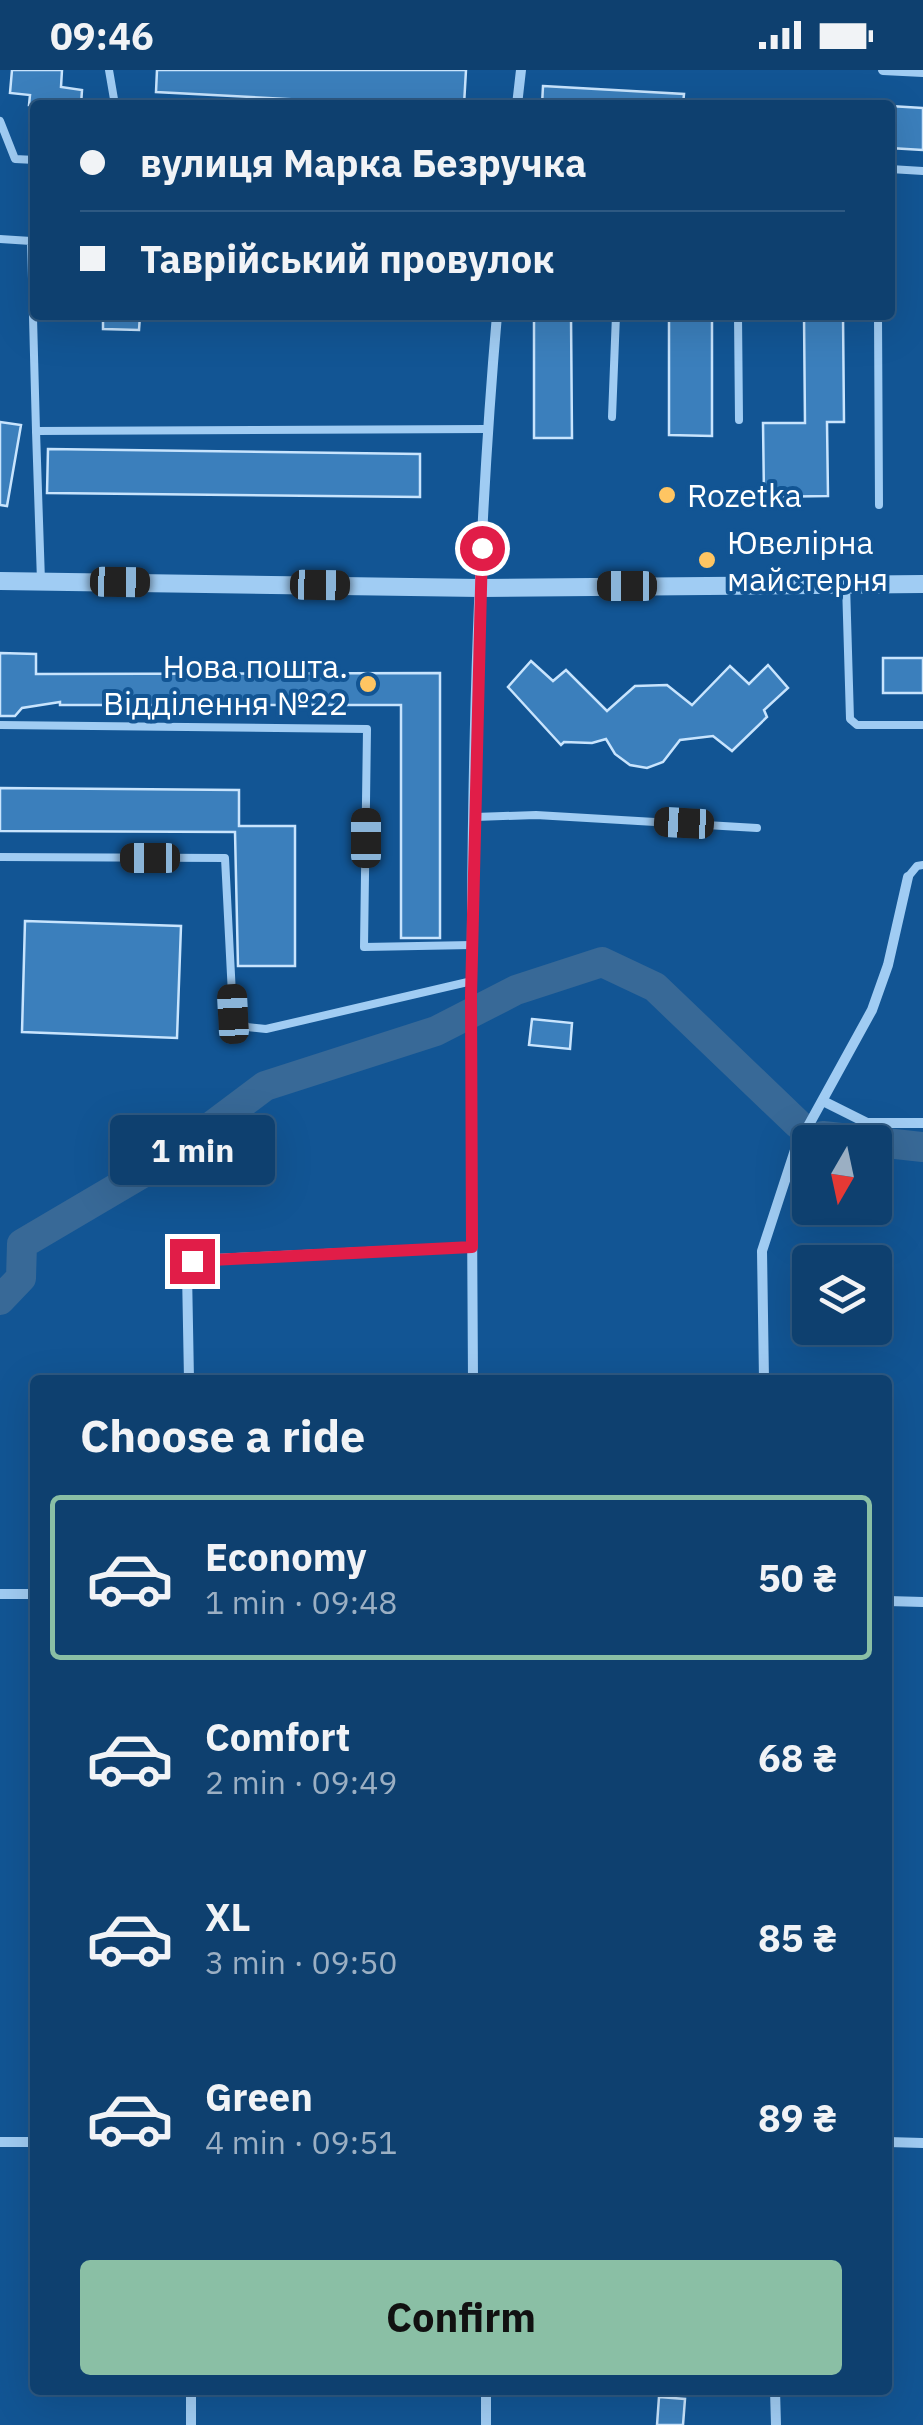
<!DOCTYPE html>
<meta charset="utf-8">
<style>
:root{--surface:#0e406f;--page:#174774;--text:#f1f3f6;--muted:#9bafc3;--line:#2e5982;--accent:#8abfa5}
body{margin:0;font-family:"IBM Plex Sans",sans-serif;background:var(--page);color:var(--text);height:100vh;display:flex;flex-direction:column;font-size:38px;white-space:nowrap}
*{box-sizing:border-box;margin:0}
p{font-size:32px;color:var(--muted)}
.icon{flex:none;width:55px;height:55px;fill:none;stroke:currentColor;stroke-width:2;stroke-linecap:round;stroke-linejoin:round}
.map{position:relative;flex:1;overflow:hidden}
.side{position:absolute;left:30px;top:1305px;width:862px;height:1020px;display:flex;flex-direction:column;background:var(--surface);border-radius:10px;box-shadow:0 10px 40px #0002,0 0 0 2px var(--line)}
.side>*{flex:none}
.hud{position:absolute;left:30px;top:30px;width:865px;height:220px;border-radius:10px;box-shadow:0 10px 40px #0002,0 0 0 2px var(--line);display:grid;align-content:center;height:220px;padding:0 50px;background:var(--surface)}
.needle{width:65px;rotate:189deg}
.buttons{position:absolute;left:792px;top:1055px;display:grid;gap:20px}
.buttons a{display:grid;place-items:center;width:100px;height:100px;border-radius:10px;background:var(--surface);box-shadow:0 10px 40px #0002,0 0 0 2px var(--line);font-size:50px}
.end{position:absolute;width:45px;height:45px;margin:-22px;border:12px solid #e11d48;background:#fff;box-shadow:0 0 0 5px #fff}
.from{border-radius:50%}
.bubble{position:absolute;height:70px;border-radius:10px;background:var(--surface);box-shadow:0 10px 40px #0002,0 0 0 2px var(--line);font-size:32px;font-weight:700;line-height:70px;text-align:center}
.car{position:absolute;width:30px;height:60px;margin:-30px -15px;border-radius:12px;box-shadow:0 0 8px 2px #0007;background:linear-gradient(#222 24%,#8ab4d8 0 40%,#222 0 76%,#8ab4d8 0 86%,#222 0)}
.hud b{display:flex;align-items:center;gap:35px;height:95px;font-size:38px}
.hud b+b{border-top:2px solid var(--line)}
.hud i{width:25px;height:25px;background:var(--text)}
ul{padding:0;list-style:none}
li{display:flex;align-items:center;gap:30px;height:165px;margin:0 20px 15px;padding:0 30px;border:5px solid transparent;border-radius:10px}
li div{flex:1}
li b{display:block;font-size:38px}
li em{font-style:normal;font-weight:700}
li.active{border-color:var(--accent)}
li>.icon{width:90px;height:90px;stroke-width:1.5}
h2{padding:0 50px;font-size:45px;line-height:120px}
.button{display:flex;gap:20px;margin-top:auto;padding:20px 50px}
.button a{flex:1;height:115px;border-radius:10px;background:var(--accent);color:#111;font-size:40px;font-weight:700;line-height:115px;text-align:center}
.status{display:flex;justify-content:space-between;align-items:center;height:70px;padding:0 50px;background:var(--surface);direction:ltr}
.status svg{height:28px;fill:currentColor}
.map>svg:first-child{display:block}
</style>
<div class="status"><b>09:46</b><svg viewBox="0 0 49 12"><path d="M0 12V9h3v3zM5 12V6h3v6zM10 12V3h3v9zM15 12V0h3v12zM26 1h20v11H26zM47 4h2v5h-2z"/></svg></div>
<div class="map">
<svg width="923" height="2355" viewBox="0 0 923 2355">
<rect width="100%" height="100%" fill="#125594"/>
<g fill="none" stroke-linecap="round" stroke-linejoin="round">
<g stroke="#386997" stroke-width="30">
<path d="M823,1066L923,1077"/>
<path d="M0,1230L21,1208L22,1174L173,1085L265,1016L436,961L516,920L602,892L655,917L798,1054"/>
</g>
</g>
<g fill="#3b7fbc" stroke="#c8e4fd" stroke-width="2.5">
<path d="M12,0H62L61,17L82,20L81,35H29L30,25L10,23Z"/>
<path d="M157,0H466L464,35H399L156,22Z"/>
<path d="M543,16L684,24L683,35H542Z"/>
<path d="M890,36L923,38V80L890,78Z"/>
<path d="M103,245H140L139,260L103,259Z"/>
<path d="M534,245H571L572,368H534Z"/>
<path d="M669,245H712V366L669,365Z"/>
<path d="M804,245H843L844,352H827L828,426L764,427L763,353H805Z"/>
<path d="M0,352L21,355L7,436L0,435Z"/>
<path d="M48,379L420,384V427L47,423Z"/>
<path d="M0,583L36,584V604L440,603V868H401V635H60V632L22,638L15,646H0Z"/>
<rect x="883" y="588" width="40" height="35"/>
<path d="M531,591L553,611L566,600L607,641L635,616L667,615L692,635L730,596L749,614L768,595L788,618L764,640L767,647L732,681L713,666L680,670L663,692L647,698L630,695L615,684L606,669L592,673L564,672L561,675L508,617Z"/>
<path d="M0,718L239,720V756H295V896H238L235,762L0,761Z"/>
<path d="M25,851L181,856L177,968L22,962Z"/>
<path d="M532,949L572,953L570,979L529,975Z"/>
<path d="M659,2327L685,2329L683,2355H657Z"/>
</g>
<g fill="none" stroke-linecap="round" stroke-linejoin="round">
<g stroke="#a0ccf3" stroke-width="8">
<path d="M109,0L115,35"/>
<path d="M0,51L15,89L35,90"/>
<path d="M890,99L923,101"/>
<path d="M0,169L31,171L36,361L487,359"/>
<path d="M738,245L739,350"/>
<path d="M878,245L879,435"/>
<path d="M612,347L616,245"/>
<path d="M36,361L41,511"/>
<path d="M846,514L850,649L857,655H923"/>
<path d="M0,655L367,659L364,877L472,875"/>
<path d="M475,747L536,745L757,758"/>
<path d="M0,787L225,788L233,944L247,957L266,959L472,911"/>
<path d="M908,807L917,796L923,795"/>
</g>
<g stroke="#a0ccf3" stroke-width="10">
<path d="M883,0L923,2"/>
<path d="M517,35L521,0"/>
<path d="M823,1031L867,1053H923"/>
<path d="M189,1310L187,1202L194,1190L472,1177"/>
<path d="M473,1310C471,956 466,598 497,245"/>
<path d="M764,1310L762,1181L795,1080L872,940L888,895L908,807"/>
<path d="M0,1524H35"/>
<path d="M888,1531L923,1532"/>
<path d="M0,2072H35"/>
<path d="M888,2072L923,2073"/>
<path d="M191,2320V2355"/>
<path d="M775,2320L776,2355"/>
<path d="M486,2355V2320"/>
</g>
<path stroke="#a0ccf3" stroke-width="18" d="M0,511L480,518L923,514"/>
</g>
<g fill="none" stroke-linecap="round" stroke-linejoin="round">
<path stroke="#e11d48" stroke-width="12" d="M192,1191L472,1177L471,926L482,478"/>
</g>
<g fill="#ffc562" stroke="#125594" stroke-width="4">
<circle cx="667" cy="425" r="10"/>
<circle cx="707" cy="490" r="10"/>
<circle cx="368" cy="614" r="10"/>
</g>
<g text-anchor="middle" dominant-baseline="central" stroke-width="8" stroke-linejoin="round" paint-order="stroke">
<g font-size="32" fill="#fff" stroke="#125594" text-anchor="start">
<text x="687" y="425">Rozetka</text>
<text x="727" y="472">Ювелірна<tspan x="727" dy="37">майстерня</tspan></text>
<text x="348" y="596" text-anchor="end">Нова пошта.<tspan x="348" dy="37">Відділення №22</tspan></text>
</g>
</g>
</svg>
<div class="buttons">
<a><svg class="needle" viewBox="-14 -14 28 28"><path d="M0-13l5 13h-10z" fill="#e53935"/><path d="M0 13l5-13h-10z" fill="#9bafc3"/></svg></a>
<a><svg class="icon" aria-label="layers" viewBox="0 0 24 24"><path d="M12 4l9 5-9 5-9-5zM3 14l9 5 9-5"/></svg></a>
</div>
<i class="end from" style="left:482px;top:478px"></i>
<i class="end" style="left:192px;top:1191px"></i>
<div class="bubble" style="left:110px;top:1045px;width:165px">1 min</div>
<i class="car" style="left:120px;top:512px;rotate:91deg"></i>
<i class="car" style="left:320px;top:515px;rotate:91deg"></i>
<i class="car" style="left:627px;top:516px;rotate:270deg"></i>
<i class="car" style="left:684px;top:753px;rotate:273deg"></i>
<i class="car" style="left:366px;top:768px;rotate:0deg"></i>
<i class="car" style="left:150px;top:788px;rotate:270deg"></i>
<i class="car" style="left:233px;top:944px;rotate:357deg"></i>
<div class="hud">
<b><i class="from"></i>вулиця Марка Безручка</b>
<b><i></i>Таврійський провулок</b>
</div>
<section class="side">
<h2>Choose a ride</h2>
<ul>
<li class="active"><svg class="icon" aria-label="car" viewBox="0 0 24 24"><path d="M5 17H2v-5l4-1 3-4h7l3 4 3 1v5h-3M9 17h6M6 11h13"/><circle cx="7" cy="17" r="2"/><circle cx="17" cy="17" r="2"/></svg><div><b>Economy</b><p>1 min · 09:48</p></div><em>50 ₴</em></li>
<li><svg class="icon" aria-label="car" viewBox="0 0 24 24"><path d="M5 17H2v-5l4-1 3-4h7l3 4 3 1v5h-3M9 17h6M6 11h13"/><circle cx="7" cy="17" r="2"/><circle cx="17" cy="17" r="2"/></svg><div><b>Comfort</b><p>2 min · 09:49</p></div><em>68 ₴</em></li>
<li><svg class="icon" aria-label="car" viewBox="0 0 24 24"><path d="M5 17H2v-5l4-1 3-4h7l3 4 3 1v5h-3M9 17h6M6 11h13"/><circle cx="7" cy="17" r="2"/><circle cx="17" cy="17" r="2"/></svg><div><b>XL</b><p>3 min · 09:50</p></div><em>85 ₴</em></li>
<li><svg class="icon" aria-label="car" viewBox="0 0 24 24"><path d="M5 17H2v-5l4-1 3-4h7l3 4 3 1v5h-3M9 17h6M6 11h13"/><circle cx="7" cy="17" r="2"/><circle cx="17" cy="17" r="2"/></svg><div><b>Green</b><p>4 min · 09:51</p></div><em>89 ₴</em></li>
</ul>
<div class="button"><a>Confirm</a></div>
</section>
</div>
